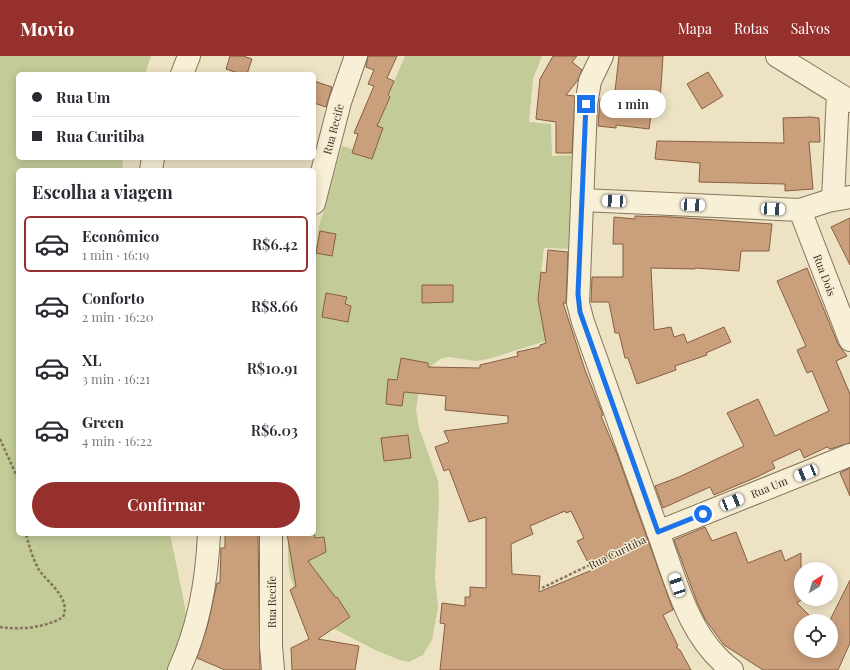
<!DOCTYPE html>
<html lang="pt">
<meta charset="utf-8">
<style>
:root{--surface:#fff;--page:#f2f2f3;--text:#2b2b33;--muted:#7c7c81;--line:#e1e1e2;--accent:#95302c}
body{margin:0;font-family:"Playfair Display",serif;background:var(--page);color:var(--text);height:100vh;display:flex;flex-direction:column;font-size:15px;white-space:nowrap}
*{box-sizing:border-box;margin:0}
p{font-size:13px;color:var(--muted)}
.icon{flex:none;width:22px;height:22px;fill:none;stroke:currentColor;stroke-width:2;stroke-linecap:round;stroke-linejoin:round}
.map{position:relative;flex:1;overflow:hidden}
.side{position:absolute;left:16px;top:112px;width:300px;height:368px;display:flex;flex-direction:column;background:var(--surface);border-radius:6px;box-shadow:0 2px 10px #0003}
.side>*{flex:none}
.hud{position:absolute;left:16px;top:16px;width:300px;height:88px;border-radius:6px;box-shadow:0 2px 10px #0003;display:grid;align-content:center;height:88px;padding:0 16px;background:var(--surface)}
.needle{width:26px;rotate:38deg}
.controls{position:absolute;left:794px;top:506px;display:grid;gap:8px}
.controls a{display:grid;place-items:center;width:44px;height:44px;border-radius:50%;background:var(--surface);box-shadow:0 2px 10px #0003;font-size:20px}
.end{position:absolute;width:18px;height:18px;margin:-9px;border:5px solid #1a73e8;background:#fff;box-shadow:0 0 0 2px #fff}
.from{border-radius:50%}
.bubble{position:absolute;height:28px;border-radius:14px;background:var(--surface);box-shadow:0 2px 10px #0003;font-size:13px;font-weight:600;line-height:28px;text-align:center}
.car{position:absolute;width:12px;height:24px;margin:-12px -6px;border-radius:5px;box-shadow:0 0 3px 1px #0007;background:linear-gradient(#fff 24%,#345 0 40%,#fff 0 76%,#345 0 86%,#fff 0)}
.hud b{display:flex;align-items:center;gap:14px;height:38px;font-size:15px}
.hud b+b{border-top:1px solid var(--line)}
.hud i{width:10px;height:10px;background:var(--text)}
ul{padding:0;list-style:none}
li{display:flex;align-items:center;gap:12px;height:56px;margin:0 8px 6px;padding:0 8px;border:2px solid transparent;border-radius:6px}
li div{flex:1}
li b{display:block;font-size:15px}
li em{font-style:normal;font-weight:600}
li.selected{border-color:var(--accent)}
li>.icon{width:36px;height:36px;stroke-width:1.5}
h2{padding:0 16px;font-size:18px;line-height:48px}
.primary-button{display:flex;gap:8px;margin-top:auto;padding:8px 16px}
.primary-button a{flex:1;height:46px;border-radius:24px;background:var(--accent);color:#fff;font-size:16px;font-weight:600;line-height:46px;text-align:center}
header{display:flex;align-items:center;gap:24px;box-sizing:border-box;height:56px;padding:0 20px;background:var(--accent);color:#fff}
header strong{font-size:19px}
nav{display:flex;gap:22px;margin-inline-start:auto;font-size:14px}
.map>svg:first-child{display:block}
</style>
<header>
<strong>Movio</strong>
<nav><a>Mapa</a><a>Rotas</a><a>Salvos</a></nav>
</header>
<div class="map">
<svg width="850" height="614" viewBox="0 0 850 614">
<rect width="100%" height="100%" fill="#ede2c4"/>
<g fill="#c3cb98">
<path d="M0,0H151L145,18H18V102H123L122,114H18V478H170L185,551L191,614H0Z"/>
<path d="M405,0H542L533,23L529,66L551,68L552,100L574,99L573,193L544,192L538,239L546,285L488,303L476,305L449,301L440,303L431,310L420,329L416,354L419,372L438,425L439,442L435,521L438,552L432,584L423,599L409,606L400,604L375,594L323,567L297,539L290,520L288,506V478H314V206L319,171L342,90L364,96Z"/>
</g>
<g fill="#ca9f7b" stroke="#865f41" fill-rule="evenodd">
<path d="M230,0H243L252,3L247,18H241L226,13Z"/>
<path d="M368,0H397L387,22L394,25L388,39L390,41L377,70L383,72L372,103L352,97L358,78L354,77L374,30L368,28L374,14L366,11Z"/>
<path d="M553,0H577L572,6L582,14L578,24L566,39L575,40L572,97H556V66L536,63L540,23Z"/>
<path d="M619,0H663L660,46L653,45L649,73L616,69V72L598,70L600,43L614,44Z"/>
<path d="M708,16L723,40L702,53L687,28Z"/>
<path d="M314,25L332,31L326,51L314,47Z"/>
<path d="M811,61L819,62L820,86H809L813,133L785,135V128L699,126L700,107L655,103L657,85L784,87L783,62Z"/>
<path d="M635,160L672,161L772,168L769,195H741L739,215L695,212V213L651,212L654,274L671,271L674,281L684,278L687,287L724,271L731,286L706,297L707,299L675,310L676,314L637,328L628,302H625L619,277H615L609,246H591L592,221H623V188H613L614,161L635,163Z"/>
<path d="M850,162V209L831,171Z"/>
<path d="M320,175L336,178L332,200L316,197Z"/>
<path d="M548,194L568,196L566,247H563L585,314L603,359L601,360L617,398L673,554L663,559L678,590L676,591L680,594L691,614H440L445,568L440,567L442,547L465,550V541H470V531L486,532V461L469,466L449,413L444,415L435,391L449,386L444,375L508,367V360L445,354L446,340L404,336L402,350L386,348L388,323L397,324L401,302L428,307V311L480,312V309L518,300L517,296L540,291V289L546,287L538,243L541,216L546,217ZM565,455L566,457L571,455L584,482L577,485L592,514L539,536L540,520L512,518L511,488L533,478L530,470Z"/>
<path d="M807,212L838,288L847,300L836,305L850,338V387L830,393L827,391L804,402L800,393L772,406L775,412L757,421L714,439L710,431L663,452L655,430L679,421L744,390L727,357L758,343L775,380L829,355L812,315L807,317L797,294L806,290L777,225Z"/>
<path d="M422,229H453V246L422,247Z"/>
<path d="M326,237L347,241L345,248L351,250L348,266L322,261Z"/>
<path d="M408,379L411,402L384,405L381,382Z"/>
<path d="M850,412V440L840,417Z"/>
<path d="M705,471L712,485L736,476L748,507L781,494L785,505L801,497V544L797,547L815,565H801V595H831V562L850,524V587L838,614H763L724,589L705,563L697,546L674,484Z"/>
<path d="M225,478H258L260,614H225L197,602L208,568L217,527H220L221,492H225Z"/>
<path d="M287,478H314L315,482L324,481L326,496L308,505L336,542L337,541L350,561L318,583L359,590L355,614H292L291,592L309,583L290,534L296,530Z"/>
</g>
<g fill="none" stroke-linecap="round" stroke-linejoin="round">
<defs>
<g id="minor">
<path d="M602,0L590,25L586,49L578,247L583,266L658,476"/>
<path d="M777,0L850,45"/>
<path d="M182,18L189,0"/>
<path d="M151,114L153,102"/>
<path d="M833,143L838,38"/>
<path d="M582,144L800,154L828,145L850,141"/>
<path d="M314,147L340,46L356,0"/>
<path d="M800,154L850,284"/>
<path d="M271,478V590L273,614"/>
<path d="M179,614C198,573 207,523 209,478"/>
<path d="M732,614C688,581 676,525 658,476L850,399"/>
</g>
</defs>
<use href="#minor" stroke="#87745b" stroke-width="24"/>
<g stroke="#87745b" stroke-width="2.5" stroke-dasharray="3 2" stroke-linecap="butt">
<path d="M0,383L18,423"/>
<path d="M542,532L639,485"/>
<path d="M0,571C20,574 45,572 63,561C71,542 49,528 39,514C33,503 29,490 26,478"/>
</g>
<use href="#minor" stroke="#f8efd7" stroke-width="22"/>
</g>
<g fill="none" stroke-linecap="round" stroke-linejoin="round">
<path stroke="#1a73e8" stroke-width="5" d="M586,48L578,238L580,256L658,476L703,458"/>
</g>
<g text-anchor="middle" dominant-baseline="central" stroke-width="3" stroke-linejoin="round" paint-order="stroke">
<g font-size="11" fill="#382c1f" stroke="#f5ecd4">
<text transform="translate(333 73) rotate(-75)">Rua Recife</text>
<text transform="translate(825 219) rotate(69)">Rua Dois</text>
<text transform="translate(769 431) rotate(-22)">Rua Um</text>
<text transform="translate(617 496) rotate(-26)">Rua Curitiba</text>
<text transform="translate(271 546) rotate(-90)">Rua Recife</text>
</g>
</g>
</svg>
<div class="controls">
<a><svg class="needle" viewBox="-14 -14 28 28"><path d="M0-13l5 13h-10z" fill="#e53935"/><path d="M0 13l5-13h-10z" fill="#7c7c81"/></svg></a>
<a><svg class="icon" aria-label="locate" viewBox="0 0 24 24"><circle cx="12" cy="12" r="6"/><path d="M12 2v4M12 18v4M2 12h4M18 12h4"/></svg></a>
</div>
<i class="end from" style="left:703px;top:458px"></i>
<i class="end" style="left:586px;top:48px"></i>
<div class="bubble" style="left:600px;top:34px;width:66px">1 min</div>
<i class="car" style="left:614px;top:145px;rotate:273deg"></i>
<i class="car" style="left:693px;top:149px;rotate:93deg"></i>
<i class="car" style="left:773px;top:153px;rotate:93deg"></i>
<i class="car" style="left:806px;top:417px;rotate:248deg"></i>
<i class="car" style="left:732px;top:446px;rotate:68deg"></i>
<i class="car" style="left:677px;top:529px;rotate:341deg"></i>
<div class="hud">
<b><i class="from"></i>Rua Um</b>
<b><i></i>Rua Curitiba</b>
</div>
<section class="side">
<h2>Escolha a viagem</h2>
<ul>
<li class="selected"><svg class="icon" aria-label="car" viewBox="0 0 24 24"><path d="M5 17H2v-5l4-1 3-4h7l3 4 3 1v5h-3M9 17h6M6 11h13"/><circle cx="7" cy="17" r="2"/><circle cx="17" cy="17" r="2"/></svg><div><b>Econômico</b><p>1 min · 16:19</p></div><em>R$6.42</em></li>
<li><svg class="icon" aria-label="car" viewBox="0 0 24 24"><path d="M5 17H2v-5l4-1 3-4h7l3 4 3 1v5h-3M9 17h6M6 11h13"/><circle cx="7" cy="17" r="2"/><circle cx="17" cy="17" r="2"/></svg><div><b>Conforto</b><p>2 min · 16:20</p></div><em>R$8.66</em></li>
<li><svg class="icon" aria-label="car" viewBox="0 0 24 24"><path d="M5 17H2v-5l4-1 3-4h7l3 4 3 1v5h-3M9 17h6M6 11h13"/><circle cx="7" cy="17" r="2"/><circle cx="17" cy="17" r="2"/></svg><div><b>XL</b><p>3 min · 16:21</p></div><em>R$10.91</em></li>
<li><svg class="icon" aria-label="car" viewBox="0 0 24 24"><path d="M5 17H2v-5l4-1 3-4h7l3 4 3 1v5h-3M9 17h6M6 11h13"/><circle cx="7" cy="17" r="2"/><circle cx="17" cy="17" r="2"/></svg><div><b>Green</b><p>4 min · 16:22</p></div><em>R$6.03</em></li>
</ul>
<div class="primary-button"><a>Confirmar</a></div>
</section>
</div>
